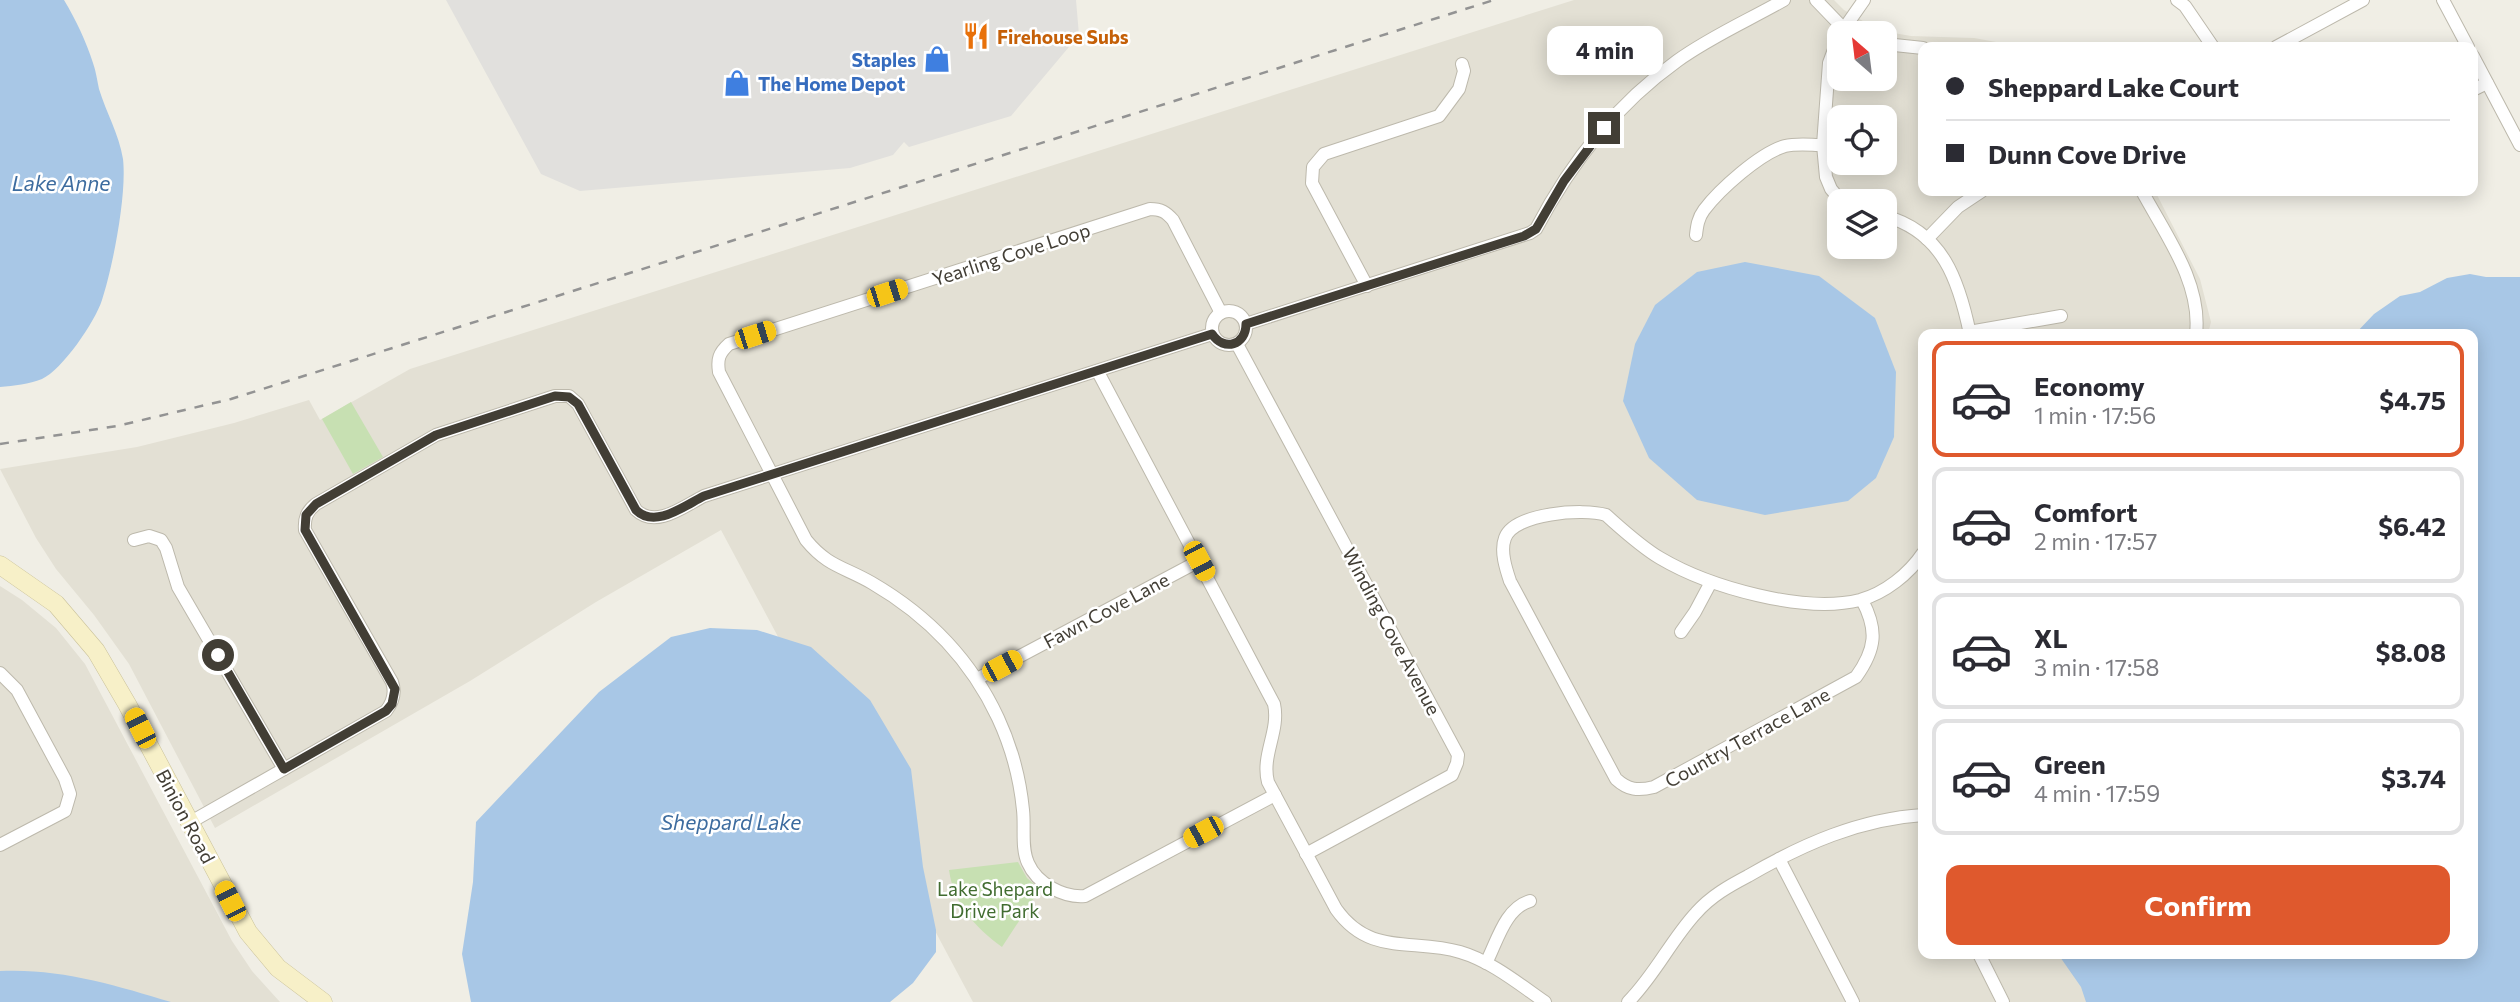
<!DOCTYPE html>
<meta charset="utf-8">
<style>
:root{--surface:#fff;--page:#f7f7f7;--text:#2b2b33;--muted:#7c7c81;--line:#e1e1e2;--accent:#df592d}
body{margin:0;font-family:Commissioner,sans-serif;background:var(--page);color:var(--text);height:100vh;display:flex;flex-direction:column;font-size:26px;white-space:nowrap}
*{box-sizing:border-box;margin:0}
p{font-size:23px;color:var(--muted)}
.icon{flex:none;width:38px;height:38px;fill:none;stroke:currentColor;stroke-width:2;stroke-linecap:round;stroke-linejoin:round}
.map{position:relative;flex:1;overflow:hidden}
.details{position:absolute;left:1918px;top:329px;width:560px;height:630px;display:flex;flex-direction:column;background:var(--surface);border-radius:14px;box-shadow:0 4px 18px #0003}
.details>*{flex:none}
.guide{position:absolute;left:1918px;top:42px;width:560px;height:154px;border-radius:14px;box-shadow:0 4px 18px #0003;display:grid;align-content:center;height:154px;padding:0 28px;background:var(--surface)}
.needle{width:46px;rotate:332deg}
.fabs{position:absolute;left:1827px;top:21px;display:grid;gap:14px}
.fabs a{display:grid;place-items:center;width:70px;height:70px;border-radius:14px;background:var(--surface);box-shadow:0 4px 18px #0003;font-size:35px}
.end{position:absolute;width:32px;height:32px;margin:-16px;border:9px solid #423e35;background:#fff;box-shadow:0 0 0 4px #fff}
.from{border-radius:50%}
.bubble{position:absolute;height:49px;border-radius:14px;background:var(--surface);box-shadow:0 4px 18px #0003;font-size:23px;font-weight:700;line-height:49px;text-align:center}
.car{position:absolute;width:21px;height:42px;margin:-21px -10px;border-radius:9px;box-shadow:0 0 5px 2px #0007;background:linear-gradient(#f5c518 24%,#345 0 40%,#f5c518 0 76%,#345 0 86%,#f5c518 0)}
.guide b{display:flex;align-items:center;gap:24px;height:66px;font-size:26px}
.guide b+b{border-top:2px solid var(--line)}
.guide i{width:18px;height:18px;background:var(--text)}
ul{padding:12px 0 0;list-style:none}
li{display:flex;align-items:center;gap:21px;height:116px;margin:0 14px 10px;padding:0 14px;border:4px solid var(--line);border-radius:14px}
li div{flex:1}
li b{display:block;font-size:26px}
li em{font-style:normal;font-weight:700}
li.on{border-color:var(--accent)}
li>.icon{width:63px;height:63px;stroke-width:1.5}
.action{display:flex;gap:14px;margin-top:auto;padding:14px 28px}
.action a{flex:1;height:80px;border-radius:14px;background:var(--accent);color:#fff;font-size:28px;font-weight:700;line-height:80px;text-align:center}
.map>svg:first-child{display:block}
</style>
<div class="map">
<svg width="2520" height="1002" viewBox="0 0 2520 1002">
<rect width="100%" height="100%" fill="#f0eee5"/>
<g fill="#e3e0d4" fill-rule="evenodd">
<path d="M1574,0H1834L1844,10L1868,24L1888,32L1911,36L1974,38L2024,47H1923V191H2155L2200,279L2211,322L2208,334H1923V954H2092L2117,1002H973L721,530L596,602L470,681L215,828L129,664L94,615L56,569L36,538L0,469L137,447L234,423L309,400L320,420L410,369ZM1839,33H1885V79H1839ZM1839,117H1885V163H1839ZM1839,201H1885V247H1839Z"/>
<path d="M0,586L22,600L56,628L85,664L232,941L252,971L280,1002H0Z"/>
</g>
<g fill="#c7e0b2">
<path d="M351,402L383,457L353,474L322,419Z"/>
<path d="M1018,862L1027,878L1040,889L1002,947C975,927 954,905 949,870Z"/>
</g>
<path fill="#e1e0dd" d="M446,0H1076L1079,35L1011,116L909,147L904,142L893,155L850,168L580,191L541,174Z"/>
<g fill="#a8c7e6">
<path d="M0,0H64C76,20 86,41 93,63C96,71 97,80 99,89C106,112 119,134 123,159C127,194 113,266 102,300C95,322 62,370 42,379C29,384 14,386 0,387Z"/>
<path d="M1745,262L1819,276L1875,318L1896,372L1894,437L1876,478L1848,501L1765,515L1697,500L1649,458L1623,401L1635,344L1655,305L1697,272Z"/>
<path d="M2470,274L2486,277H2520V1002H2086L2081,987L2058,954H2473V334H2355L2374,314L2400,296L2420,292L2447,278Z"/>
<path d="M710,628L757,630L811,647L870,700L911,769L923,867L936,930V952L913,983L890,1002H471L462,954L473,882L476,822L599,692L671,637Z"/>
<path d="M0,971C59,968 115,985 171,1002H0Z"/>
</g>
<g fill="none" stroke-linecap="round" stroke-linejoin="round">
<defs>
<g id="street">
<path d="M1816,0L1843,28L1852,33"/>
<path d="M2177,0L2185,6L2213,47"/>
<path d="M2443,0L2468,47"/>
<path d="M1841,33L1864,0"/>
<path d="M1839,36L1829,63L1823,145L1826,177L1831,189L1841,201"/>
<path d="M1885,44L1923,48"/>
<path d="M2276,47L2363,0"/>
<path d="M2473,56L2520,145"/>
<path d="M2473,90L2487,83"/>
<path d="M2142,191C2165,234 2202,283 2196,334"/>
<path d="M1885,216C1943,232 1959,281 1970,334"/>
<path d="M1696,235C1697,226 1698,218 1704,210C1719,190 1760,153 1785,146C1797,143 1811,145 1823,145"/>
<path d="M1927,239L1958,207L1982,191"/>
<path d="M1367,286L1312,183L1313,167L1324,154L1439,116L1459,89L1464,71L1462,64"/>
<circle cx="1229" cy="328" r="17"/>
<path d="M1221,313L1173,220C1166,212 1161,209 1150,209L729,344C719,353 717,359 719,372L806,540C828,567 845,567 872,583C927,615 971,660 998,718C1011,746 1020,779 1023,810C1025,827 1021,848 1028,863C1037,884 1064,898 1085,896L1275,795"/>
<path d="M1246,324L1530,233L1536,229C1570,164 1617,104 1677,61C1710,37 1749,20 1784,0"/>
<path d="M1969,332L2061,316"/>
<path d="M1237,344L1458,755L1457,763L1452,775L1306,854"/>
<path d="M1098,372L1274,704C1280,731 1261,755 1268,782L1336,909C1370,957 1413,938 1460,952C1491,961 1519,984 1545,1002"/>
<path d="M134,540L149,536L161,540L166,548L178,587L284,769"/>
<path d="M1862,600C1878,630 1876,649 1856,677L1654,787C1638,791 1628,790 1616,779L1510,581C1506,569 1500,551 1505,538C1514,513 1584,508 1606,515C1623,530 1640,546 1660,558C1709,587 1804,614 1860,600C1885,593 1909,574 1923,553"/>
<path d="M1681,632L1695,612L1711,582"/>
<path d="M0,673L17,690L65,779L70,794L65,811L0,845"/>
<path d="M977,679L1199,561"/>
<path d="M189,823L386,711C393,702 396,693 392,682L305,530C304,518 307,511 316,504L436,435L555,396H569L578,404L636,510C656,529 684,506 704,496L1212,334"/>
<path d="M1779,859L1853,1002"/>
<path d="M1979,954L2003,1002"/>
<path d="M1486,963C1497,942 1505,908 1530,901"/>
<path d="M1628,1002C1655,975 1671,940 1696,913C1711,896 1729,886 1748,876C1803,844 1860,819 1923,815"/>
</g>
<path id="secondary" d="M0,565L56,604L96,651L127,704L248,932L278,968L323,1002"/>
</defs>
<use href="#street" stroke="#bdb9ac" stroke-width="14"/>
<use href="#secondary" stroke="#cac29a" stroke-width="19"/>
<use href="#street" stroke="#fff" stroke-width="12"/>
<use href="#secondary" stroke="#f7f0c8" stroke-width="18"/>
<path stroke="#939393" stroke-width="2.5" stroke-dasharray="9 9" stroke-linecap="butt" d="M0,444L117,426L231,399L1494,0"/>
</g>
<g fill="none" stroke-linecap="round" stroke-linejoin="round">
<path stroke="#423e35" stroke-width="9" d="M218,655L284,769L386,711L392,704L395,689L305,530L306,515L316,504L436,435L555,396L569,397L578,404L636,510C655,529 684,506 704,496L1212,334C1224,352 1246,345 1246,324L1524,236L1536,229L1564,181L1604,128"/>
</g>
<defs>
<symbol id="restaurant-bare" viewBox="-9 -9 18 18"><path d="M-5-6h1v4h1v-4h1v4h1v-4h1v5L-1.5 .5V6h-2V.5L-5-1ZM5-6V6H3V1.5H1.5Q1.5-4 5-6Z" fill="#e8710a" stroke="#fff" stroke-width="2.5" paint-order="stroke"/></symbol>
<symbol id="shop-bare" viewBox="-9 -9 18 18"><path d="M-5-2.5h2.3a2.7 3.5 0 0 1 5.4 0H5L5.5 6h-11ZM-1.5-2.5h3a1.5 2.3 0 0 0-3 0Z" fill="#3f7fe0" stroke="#fff" stroke-width="2.5" paint-order="stroke"/></symbol>
</defs>
<g fill-rule="evenodd">
<use href="#restaurant-bare" x="957" y="17" width="38" height="38"/>
<use href="#shop-bare" x="918" y="40" width="38" height="38"/>
<use href="#shop-bare" x="718" y="64" width="38" height="38"/>
</g>
<g text-anchor="middle" dominant-baseline="central" stroke-width="5" stroke-linejoin="round" paint-order="stroke">
<g font-size="19" font-weight="bold" fill="#c56008" stroke="#fff" text-anchor="start">
<text x="997" y="36">Firehouse Subs</text>
</g>
<g font-size="19" font-weight="bold" fill="#366cbe" stroke="#fff" text-anchor="end">
<text x="916" y="59">Staples</text>
<text x="758" y="83" text-anchor="start">The Home Depot</text>
</g>
<g font-size="19" fill="#423e35" stroke="#fff">
<text transform="translate(1011 254) rotate(-18)">Yearling Cove Loop</text>
<text transform="translate(1106 610) rotate(-28)">Fawn Cove Lane</text>
<text transform="translate(1392 631) rotate(62)">Winding Cove Avenue</text>
<text transform="translate(1747 737) rotate(-29)">Country Terrace Lane</text>
<text transform="translate(186 816) rotate(62)">Binion Road</text>
</g>
<g font-size="19" fill="#416c30" stroke="#fff">
<text x="995" y="888">Lake Shepard<tspan x="995" dy="22">Drive Park</tspan></text>
</g>
<g font-size="21" font-style="italic" fill="#3d6c9f" stroke="#fff">
<text x="61" y="182">Lake Anne</text>
<text x="731" y="821">Sheppard Lake</text>
</g>
</g>
</svg>
<div class="fabs">
<a><svg class="needle" viewBox="-14 -14 28 28"><path d="M0-13l5 13h-10z" fill="#e53935"/><path d="M0 13l5-13h-10z" fill="#7c7c81"/></svg></a>
<a><svg class="icon" aria-label="locate" viewBox="0 0 24 24"><circle cx="12" cy="12" r="6"/><path d="M12 2v4M12 18v4M2 12h4M18 12h4"/></svg></a>
<a><svg class="icon" aria-label="layers" viewBox="0 0 24 24"><path d="M12 4l9 5-9 5-9-5zM3 14l9 5 9-5"/></svg></a>
</div>
<i class="end from" style="left:218px;top:655px"></i>
<i class="end" style="left:1604px;top:128px"></i>
<div class="bubble" style="left:1547px;top:26px;width:116px">4 min</div>
<i class="car" style="left:887px;top:293px;rotate:72deg"></i>
<i class="car" style="left:755px;top:335px;rotate:72deg"></i>
<i class="car" style="left:1199px;top:561px;rotate:152deg"></i>
<i class="car" style="left:1002px;top:666px;rotate:62deg"></i>
<i class="car" style="left:140px;top:728px;rotate:333deg"></i>
<i class="car" style="left:1203px;top:832px;rotate:242deg"></i>
<i class="car" style="left:230px;top:901px;rotate:333deg"></i>
<div class="guide">
<b><i class="from"></i>Sheppard Lake Court</b>
<b><i></i>Dunn Cove Drive</b>
</div>
<section class="details">
<ul>
<li class="on"><svg class="icon" aria-label="car" viewBox="0 0 24 24"><path d="M5 17H2v-5l4-1 3-4h7l3 4 3 1v5h-3M9 17h6M6 11h13"/><circle cx="7" cy="17" r="2"/><circle cx="17" cy="17" r="2"/></svg><div><b>Economy</b><p>1 min · 17:56</p></div><em>$4.75</em></li>
<li><svg class="icon" aria-label="car" viewBox="0 0 24 24"><path d="M5 17H2v-5l4-1 3-4h7l3 4 3 1v5h-3M9 17h6M6 11h13"/><circle cx="7" cy="17" r="2"/><circle cx="17" cy="17" r="2"/></svg><div><b>Comfort</b><p>2 min · 17:57</p></div><em>$6.42</em></li>
<li><svg class="icon" aria-label="car" viewBox="0 0 24 24"><path d="M5 17H2v-5l4-1 3-4h7l3 4 3 1v5h-3M9 17h6M6 11h13"/><circle cx="7" cy="17" r="2"/><circle cx="17" cy="17" r="2"/></svg><div><b>XL</b><p>3 min · 17:58</p></div><em>$8.08</em></li>
<li><svg class="icon" aria-label="car" viewBox="0 0 24 24"><path d="M5 17H2v-5l4-1 3-4h7l3 4 3 1v5h-3M9 17h6M6 11h13"/><circle cx="7" cy="17" r="2"/><circle cx="17" cy="17" r="2"/></svg><div><b>Green</b><p>4 min · 17:59</p></div><em>$3.74</em></li>
</ul>
<div class="action"><a>Confirm</a></div>
</section>
</div>
